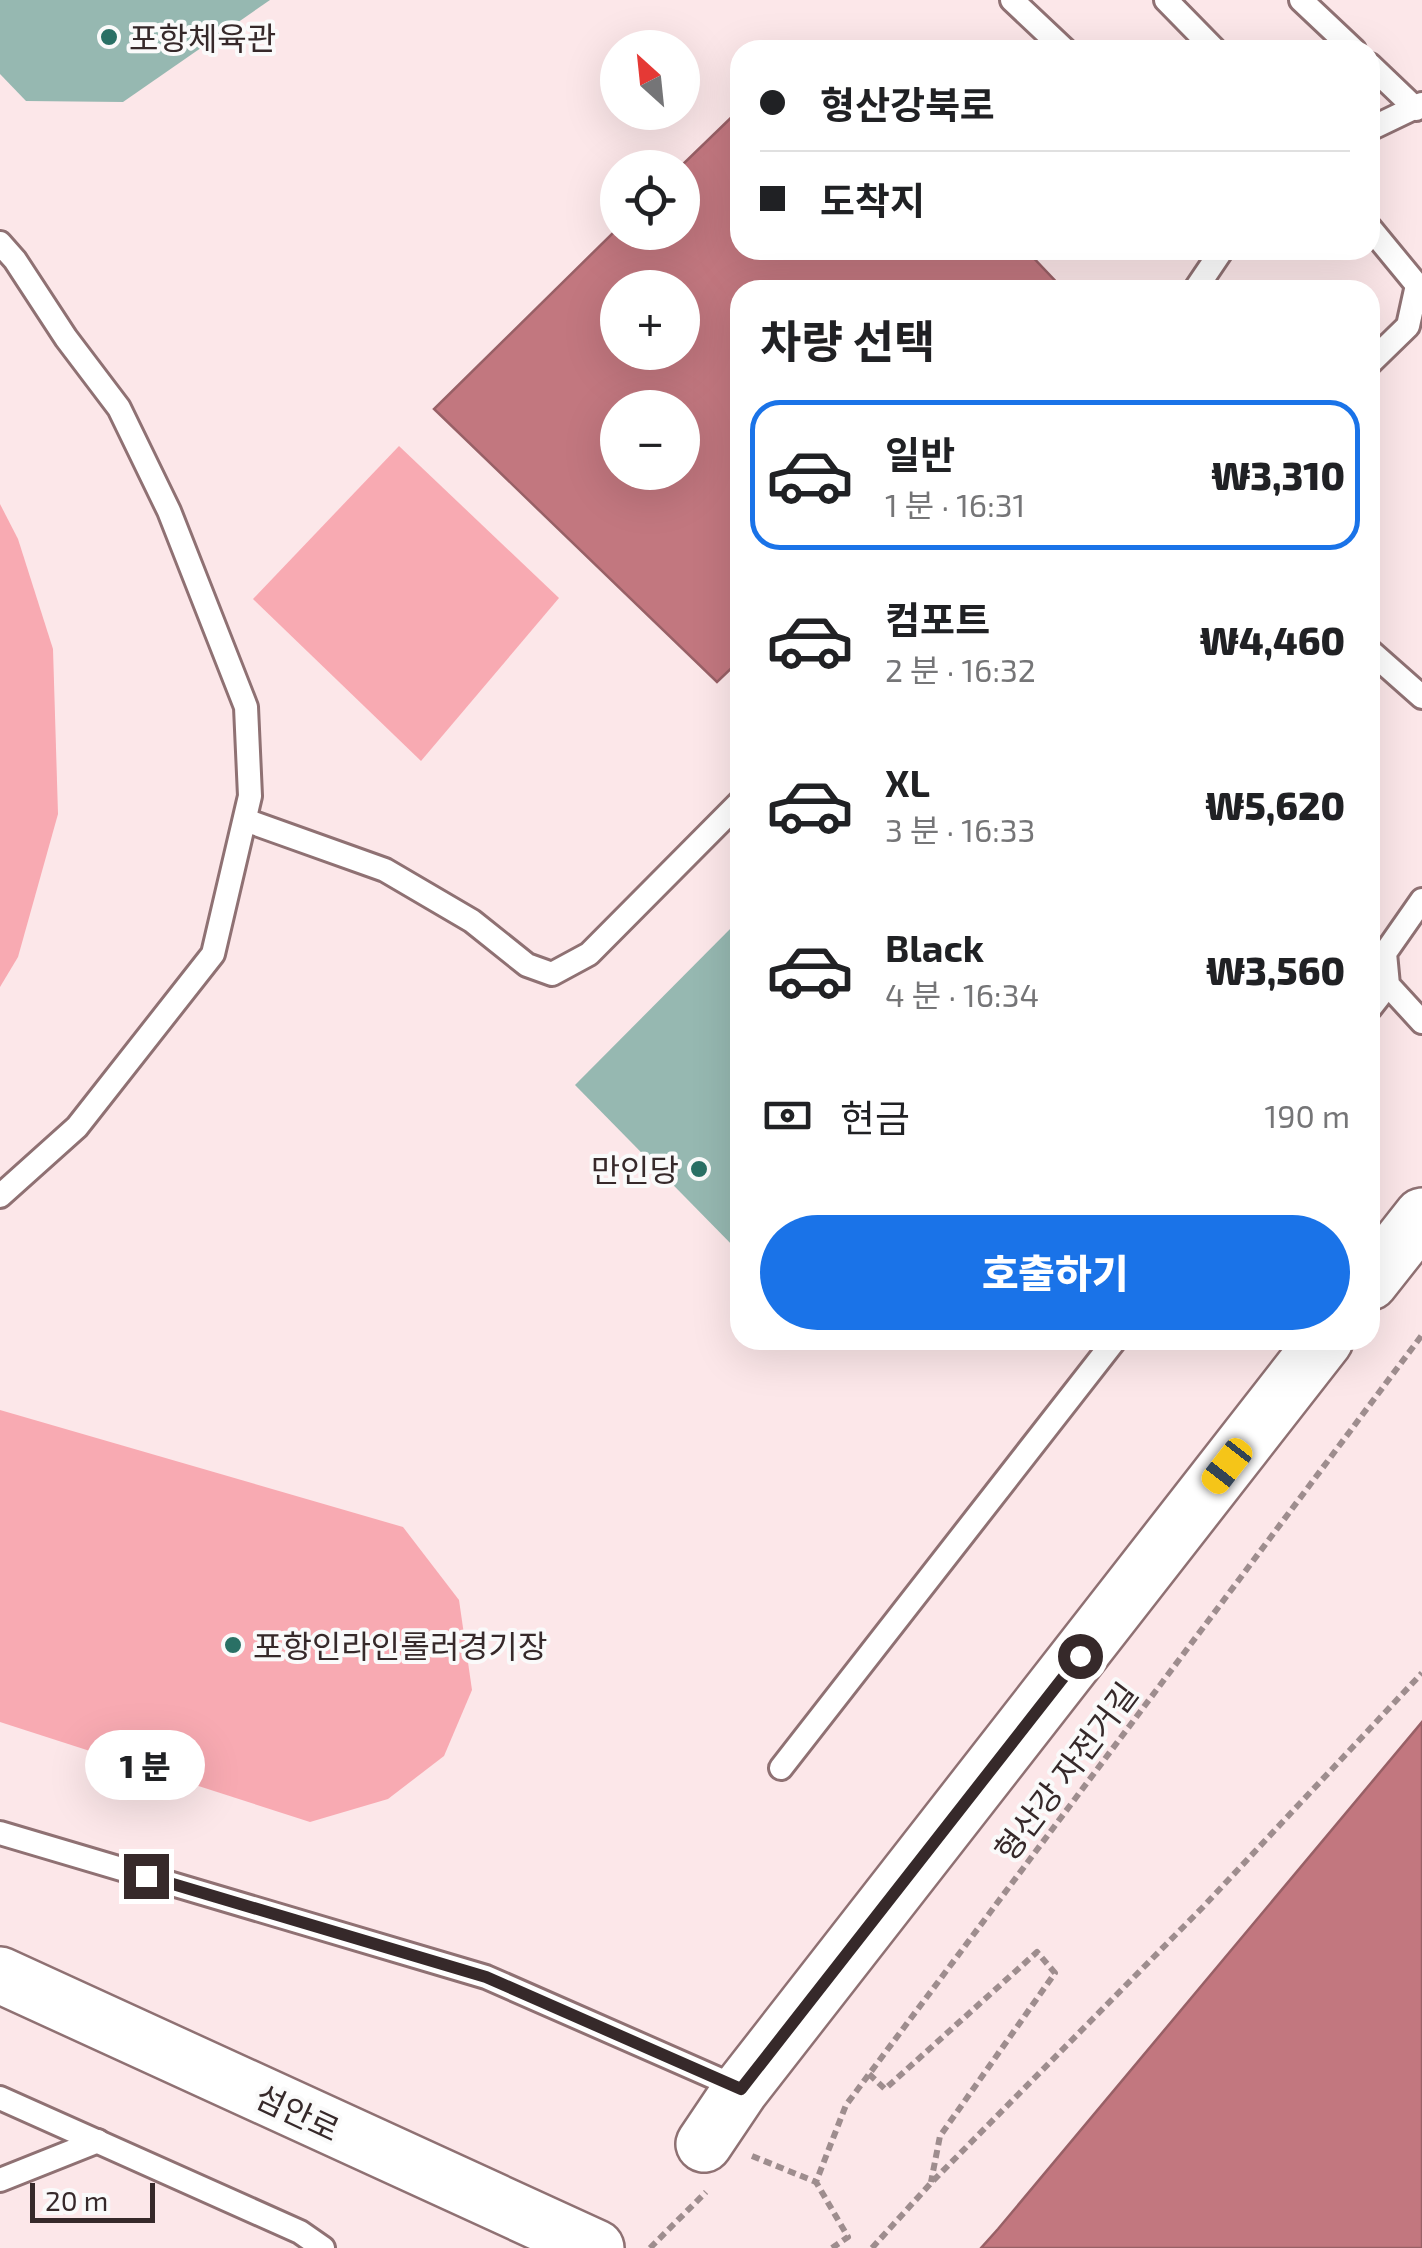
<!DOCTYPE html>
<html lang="ko">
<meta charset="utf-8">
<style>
:root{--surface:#fff;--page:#f2f2f2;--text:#202124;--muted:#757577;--line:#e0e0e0;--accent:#1a73e8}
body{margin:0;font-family:"Exo 2","Noto Sans KR",sans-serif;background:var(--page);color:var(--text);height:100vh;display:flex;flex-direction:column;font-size:38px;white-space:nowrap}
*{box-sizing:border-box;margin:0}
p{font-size:32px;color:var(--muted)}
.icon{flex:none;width:55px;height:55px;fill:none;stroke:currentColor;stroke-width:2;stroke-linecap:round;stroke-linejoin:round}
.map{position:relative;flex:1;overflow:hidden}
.side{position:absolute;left:730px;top:280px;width:650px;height:1070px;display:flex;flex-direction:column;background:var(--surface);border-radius:30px;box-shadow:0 10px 40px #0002}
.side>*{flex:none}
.guide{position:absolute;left:730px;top:40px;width:650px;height:220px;border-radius:30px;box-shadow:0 10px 40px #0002;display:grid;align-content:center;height:220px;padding:0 30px;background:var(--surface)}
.needle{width:65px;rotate:333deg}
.controls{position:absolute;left:600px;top:30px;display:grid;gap:20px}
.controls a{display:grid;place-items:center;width:100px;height:100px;border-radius:50%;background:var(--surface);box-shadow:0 10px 40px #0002;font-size:50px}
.scale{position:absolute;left:30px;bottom:25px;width:125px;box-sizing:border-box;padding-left:10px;border:5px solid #36292a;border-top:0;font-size:28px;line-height:35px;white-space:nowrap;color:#36292a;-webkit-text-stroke:8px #fafafa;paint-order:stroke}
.end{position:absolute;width:45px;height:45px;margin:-22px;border:12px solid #36292a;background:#fff;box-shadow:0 0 0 5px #fff}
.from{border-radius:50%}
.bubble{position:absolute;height:70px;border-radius:35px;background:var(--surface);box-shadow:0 10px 40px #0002;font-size:32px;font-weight:800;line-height:70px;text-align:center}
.car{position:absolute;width:30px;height:60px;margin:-30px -15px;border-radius:12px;box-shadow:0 0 8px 2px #0007;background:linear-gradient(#f5c518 24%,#345 0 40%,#f5c518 0 76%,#345 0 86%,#f5c518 0)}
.guide b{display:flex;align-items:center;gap:35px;height:95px;font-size:38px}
.guide b+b{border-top:2px solid var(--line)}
.guide i{width:25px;height:25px;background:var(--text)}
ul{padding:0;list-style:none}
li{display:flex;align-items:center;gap:30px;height:150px;margin:0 20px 15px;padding:0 10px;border:5px solid transparent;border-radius:30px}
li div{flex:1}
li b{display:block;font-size:38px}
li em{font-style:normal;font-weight:800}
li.on{border-color:var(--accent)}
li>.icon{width:90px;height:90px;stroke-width:1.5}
h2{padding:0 30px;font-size:45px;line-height:120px}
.pay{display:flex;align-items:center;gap:25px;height:110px;padding:0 30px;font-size:38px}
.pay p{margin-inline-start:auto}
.button{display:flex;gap:20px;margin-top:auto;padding:20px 30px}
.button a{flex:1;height:115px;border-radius:60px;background:var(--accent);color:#fff;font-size:40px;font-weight:800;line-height:115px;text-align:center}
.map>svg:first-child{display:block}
</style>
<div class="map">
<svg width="1422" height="2248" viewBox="0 0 1422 2248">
<rect width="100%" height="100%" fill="#fce7e9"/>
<g fill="#f8aab2">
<path d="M399,446L559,598L421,761L253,599Z"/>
<path d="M0,504L18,539L53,649L58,814L18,957L0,987Z"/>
<path d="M0,1410L403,1527L459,1600L472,1690L444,1756L388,1799L310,1822L0,1722Z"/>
</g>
<g fill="#c2777f" stroke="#986066" stroke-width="2.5" fill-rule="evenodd">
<path d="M740,109V250H1026L1064,290H740V660L717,682L434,409L617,229L618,232H682L680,167ZM618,288H682V352H618ZM618,408H682V472H618Z"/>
<path d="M1422,1722V2248H981L998,2229Z"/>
</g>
<g fill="#96b8b1">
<path d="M0,0H270L123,102L26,101L0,74Z"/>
<path d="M740,919V1253L575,1085Z"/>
</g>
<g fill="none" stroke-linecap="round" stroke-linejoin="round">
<defs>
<g id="lane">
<path d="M1012,0L1065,50"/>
<path d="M1166,0L1215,50"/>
<path d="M1301,0L1354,50"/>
<path d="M1370,65L1416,109"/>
<path d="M1370,129L1422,104"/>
<path d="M1370,228L1417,285L1408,326L1370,363"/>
<path d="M0,243L15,260L66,338L119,408L169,511L246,707L250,796L213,954L77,1127L0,1196"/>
<path d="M1195,290L1222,250"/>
<path d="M1370,651L1422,697"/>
<path d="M245,820L385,870L472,921L527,965L552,974L589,954L740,802"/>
<path d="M1422,900L1385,953L1388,985L1422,1022"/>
<path d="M1370,1008L1388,985"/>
<path d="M781,1768L1115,1340"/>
<path d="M0,1833L486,1977L741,2089"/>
<path d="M0,2098L300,2232L323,2248"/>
<path d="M0,2180L98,2141"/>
</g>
<g id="secondary">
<path d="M1370,1282L1422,1216"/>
<path d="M0,1975L596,2248"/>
<path d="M704,2144L741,2089L1325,1340"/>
</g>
</defs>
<use href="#lane" stroke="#8f7173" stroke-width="28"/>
<use href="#secondary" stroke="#8f7173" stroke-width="60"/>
<g stroke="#9e8d8e" stroke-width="6" stroke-dasharray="8 5" stroke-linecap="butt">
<path d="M869,2074L885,2089L1037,1952L1055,1973L940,2136L931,2182"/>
<path d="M752,2156L816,2182"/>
<path d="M650,2248L706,2192"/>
<path d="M832,2248L848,2237L816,2182L846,2105L1422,1335"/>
<path d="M872,2248L931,2183L1202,1908L1422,1673"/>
</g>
<use href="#lane" stroke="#fff" stroke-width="22"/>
<use href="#secondary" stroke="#fff" stroke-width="55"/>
</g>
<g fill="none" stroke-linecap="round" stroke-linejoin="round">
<path stroke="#36292a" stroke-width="12" d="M146,1876L486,1977L741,2089L1080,1656"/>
</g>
<g fill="#2a7065" stroke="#fafafa" stroke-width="4">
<circle cx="109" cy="37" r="10"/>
<circle cx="699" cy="1169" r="10"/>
<circle cx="233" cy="1645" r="10"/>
</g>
<g text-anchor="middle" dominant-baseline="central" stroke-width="8" stroke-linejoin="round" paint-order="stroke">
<g font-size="32" fill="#36292a" stroke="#fafafa" text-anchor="start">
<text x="129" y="37">포항체육관</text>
<text x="679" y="1169" text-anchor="end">만인당</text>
<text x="253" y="1645">포항인라인롤러경기장</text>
</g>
<g font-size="32" fill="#36292a" stroke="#fafafa">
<text transform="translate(1065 1771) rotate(-53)">형산강 자전거길</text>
<text transform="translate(298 2112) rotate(25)">섬안로</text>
</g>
</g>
</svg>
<div class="controls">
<a><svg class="needle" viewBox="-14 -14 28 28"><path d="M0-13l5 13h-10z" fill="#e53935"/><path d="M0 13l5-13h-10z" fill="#757577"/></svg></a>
<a><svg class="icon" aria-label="locate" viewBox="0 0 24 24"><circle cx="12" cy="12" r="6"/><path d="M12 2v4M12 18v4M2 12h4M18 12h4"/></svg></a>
<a>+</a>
<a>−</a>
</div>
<div class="scale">20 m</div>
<i class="end from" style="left:1080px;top:1656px"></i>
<i class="end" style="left:146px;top:1876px"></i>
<div class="bubble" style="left:85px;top:1730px;width:120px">1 분</div>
<i class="car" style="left:1227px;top:1466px;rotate:218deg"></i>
<div class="guide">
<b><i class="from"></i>형산강북로</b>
<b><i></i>도착지</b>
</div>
<section class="side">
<h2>차량 선택</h2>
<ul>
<li class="on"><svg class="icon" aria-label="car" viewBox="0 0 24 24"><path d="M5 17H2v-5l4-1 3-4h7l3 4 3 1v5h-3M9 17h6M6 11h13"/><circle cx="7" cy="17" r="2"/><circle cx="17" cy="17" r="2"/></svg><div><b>일반</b><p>1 분 · 16:31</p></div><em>₩3,310</em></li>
<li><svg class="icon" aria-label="car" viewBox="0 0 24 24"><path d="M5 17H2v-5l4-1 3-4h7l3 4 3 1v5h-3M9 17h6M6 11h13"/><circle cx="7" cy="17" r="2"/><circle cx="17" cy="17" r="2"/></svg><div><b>컴포트</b><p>2 분 · 16:32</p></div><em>₩4,460</em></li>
<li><svg class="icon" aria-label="car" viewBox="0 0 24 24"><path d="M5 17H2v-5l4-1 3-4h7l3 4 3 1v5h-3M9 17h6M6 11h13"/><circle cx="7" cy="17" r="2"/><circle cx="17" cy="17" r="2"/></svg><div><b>XL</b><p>3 분 · 16:33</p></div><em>₩5,620</em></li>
<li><svg class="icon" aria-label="car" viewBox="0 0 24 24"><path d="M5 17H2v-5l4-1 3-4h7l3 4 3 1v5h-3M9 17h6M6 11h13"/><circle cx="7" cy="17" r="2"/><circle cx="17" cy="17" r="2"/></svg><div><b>Black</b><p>4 분 · 16:34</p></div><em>₩3,560</em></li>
</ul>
<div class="pay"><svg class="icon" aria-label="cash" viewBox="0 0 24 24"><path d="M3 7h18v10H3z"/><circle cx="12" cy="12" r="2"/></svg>현금<p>190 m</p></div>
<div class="button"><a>호출하기</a></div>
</section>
</div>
